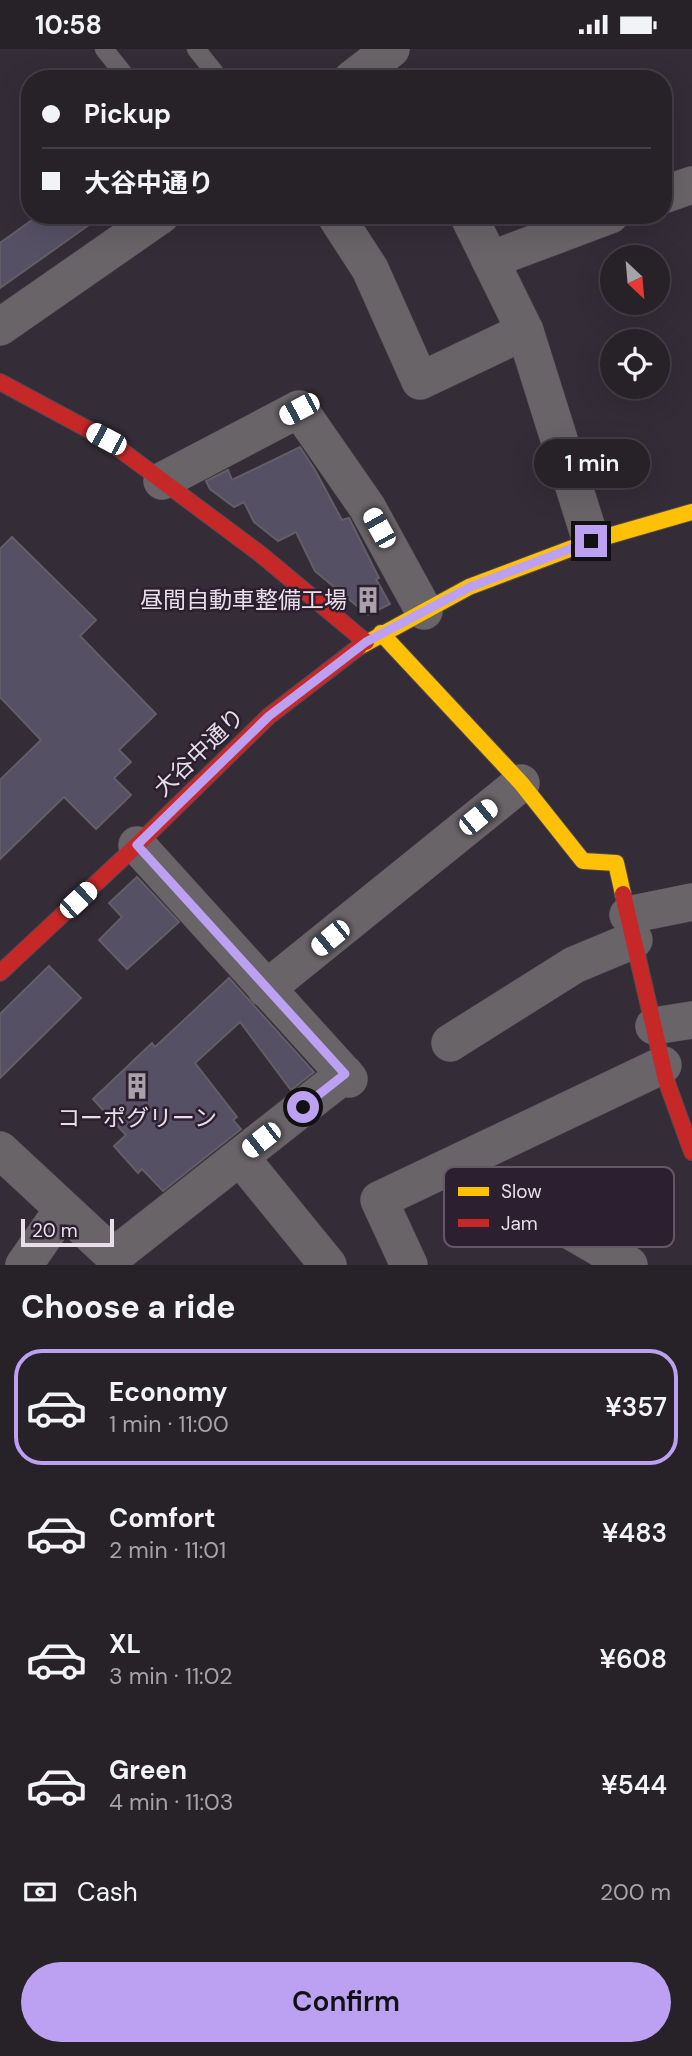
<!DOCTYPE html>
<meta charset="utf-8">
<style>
:root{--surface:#272128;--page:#332e34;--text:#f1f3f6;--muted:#a4a3a8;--line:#433e45;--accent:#bca0f2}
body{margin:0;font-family:"DM Sans","Noto Sans JP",sans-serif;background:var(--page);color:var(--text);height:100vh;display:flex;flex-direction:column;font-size:26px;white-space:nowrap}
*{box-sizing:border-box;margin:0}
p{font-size:23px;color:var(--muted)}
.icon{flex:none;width:38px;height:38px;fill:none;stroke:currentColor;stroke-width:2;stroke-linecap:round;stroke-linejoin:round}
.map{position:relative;height:1216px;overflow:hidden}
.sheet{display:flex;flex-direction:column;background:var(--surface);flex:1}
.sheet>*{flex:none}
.guide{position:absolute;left:21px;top:21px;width:651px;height:154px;border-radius:28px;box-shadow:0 7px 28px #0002,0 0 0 2px var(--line);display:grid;align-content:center;height:154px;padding:0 21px;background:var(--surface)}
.needle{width:46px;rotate:154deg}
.tools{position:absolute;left:600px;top:196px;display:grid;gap:14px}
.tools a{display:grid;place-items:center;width:70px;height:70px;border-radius:50%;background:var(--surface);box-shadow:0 7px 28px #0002,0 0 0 2px var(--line);font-size:35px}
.scale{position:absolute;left:21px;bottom:18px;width:93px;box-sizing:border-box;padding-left:7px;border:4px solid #e7dee9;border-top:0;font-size:19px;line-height:24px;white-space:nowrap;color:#e7dee9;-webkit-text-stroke:5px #2c1f2f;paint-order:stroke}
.end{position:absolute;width:32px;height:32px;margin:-16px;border:9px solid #bca0f2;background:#111;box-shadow:0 0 0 4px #111}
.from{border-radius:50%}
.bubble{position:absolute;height:49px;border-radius:24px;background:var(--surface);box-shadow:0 7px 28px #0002,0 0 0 2px var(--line);font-size:23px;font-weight:600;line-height:49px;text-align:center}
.car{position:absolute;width:21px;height:42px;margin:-21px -10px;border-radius:9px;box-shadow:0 0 5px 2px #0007;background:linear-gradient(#fff 24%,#345 0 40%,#fff 0 76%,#345 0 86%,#fff 0)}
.guide b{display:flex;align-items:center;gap:24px;height:66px;font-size:26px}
.guide b+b{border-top:2px solid var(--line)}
.guide i{width:18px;height:18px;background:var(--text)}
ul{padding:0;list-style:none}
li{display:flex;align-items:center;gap:21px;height:116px;margin:0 14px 10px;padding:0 7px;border:4px solid transparent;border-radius:28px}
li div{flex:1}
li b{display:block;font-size:26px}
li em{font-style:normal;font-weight:600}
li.current{border-color:var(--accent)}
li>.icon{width:63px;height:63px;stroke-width:1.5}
h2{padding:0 21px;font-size:32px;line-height:84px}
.pay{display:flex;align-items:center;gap:18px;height:77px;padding:0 21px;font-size:26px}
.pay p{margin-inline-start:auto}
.button{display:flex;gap:14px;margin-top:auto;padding:14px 21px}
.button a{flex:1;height:80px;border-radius:42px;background:var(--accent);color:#111;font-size:28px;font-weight:600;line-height:80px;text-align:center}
.status{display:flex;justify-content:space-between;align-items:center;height:49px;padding:0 35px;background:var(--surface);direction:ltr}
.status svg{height:19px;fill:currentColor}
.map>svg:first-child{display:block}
</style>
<div class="status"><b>10:58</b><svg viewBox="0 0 49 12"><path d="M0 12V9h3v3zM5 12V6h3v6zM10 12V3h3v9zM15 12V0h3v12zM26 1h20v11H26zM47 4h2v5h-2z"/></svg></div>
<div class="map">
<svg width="692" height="1216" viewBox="0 0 692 1216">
<rect width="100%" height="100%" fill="#342c36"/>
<g fill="#555063" stroke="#625e67" stroke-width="2">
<path d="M39,166H103L0,239V194Z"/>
<path d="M300,398L315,421L342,471L349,469L379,529L376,530L390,555L368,566L315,522L296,483L278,492L254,473L244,453L234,458L210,440L206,432L228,421L232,431Z"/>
<path d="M12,488L96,571L80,587L156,665L119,701L131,713L114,729L131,746L96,780L64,748L0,810V731L41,691L0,648V500Z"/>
<path d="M137,828L179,873L127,920L99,891L122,868L109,854Z"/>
<path d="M49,917L81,949L0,1029V965Z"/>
<path d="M229,929L314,1023L291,1041L240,973L195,1014L237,1068L233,1071L241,1080L163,1142L142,1120L138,1124L114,1097L126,1086L93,1050L152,994L155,998Z"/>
</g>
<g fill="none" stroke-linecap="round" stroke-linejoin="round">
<defs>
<g id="lane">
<path d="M104,0L128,30"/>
<path d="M196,0L220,30"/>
</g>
<g id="street">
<path d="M352,30L391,0"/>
<path d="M663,146L692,136"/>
<path d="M335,166L370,220L420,332L525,282"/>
<path d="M468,166L525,282L591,492"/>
<path d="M490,211L610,166"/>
<path d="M0,278L161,166"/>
<path d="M162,432L299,360L367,458L424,562"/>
<path d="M137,796L349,1030"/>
<path d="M628,866L692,853"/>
<path d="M266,940L521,734"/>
<path d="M654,977L692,971"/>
<path d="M450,994L574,916L634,891"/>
<path d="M0,1101L114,1207L345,1025"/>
<path d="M240,1108L328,1216"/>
<path d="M552,1171L629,1216"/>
<path d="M24,1216L63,1160"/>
<path d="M409,1216L379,1151L663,1016"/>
</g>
<g id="slow">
<path d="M381,584L521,734L583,812L616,814L623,845"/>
<path d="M359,598L469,538L591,492L692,463"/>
</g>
<g id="jam">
<path d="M0,333L106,390L259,504L366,593"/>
<path d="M623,845L666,1031L692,1103"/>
<path d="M0,924L137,796L269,667L359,598"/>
</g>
</defs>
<use href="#lane" stroke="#504952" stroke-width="19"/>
<use href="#street" stroke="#504952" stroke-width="38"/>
<use href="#slow" stroke="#504952" stroke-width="18"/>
<use href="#jam" stroke="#504952" stroke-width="18"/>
<use href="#lane" stroke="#696468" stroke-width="18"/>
<use href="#street" stroke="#696468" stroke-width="37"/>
<use href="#slow" stroke="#ffc107" stroke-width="16"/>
<use href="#jam" stroke="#c62828" stroke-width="16"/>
</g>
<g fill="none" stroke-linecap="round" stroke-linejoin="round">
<path stroke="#bca0f2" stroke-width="9" d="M303,1058L345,1025L137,796L269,667L366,593L470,538L591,492"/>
</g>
<defs>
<symbol id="building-bare" viewBox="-9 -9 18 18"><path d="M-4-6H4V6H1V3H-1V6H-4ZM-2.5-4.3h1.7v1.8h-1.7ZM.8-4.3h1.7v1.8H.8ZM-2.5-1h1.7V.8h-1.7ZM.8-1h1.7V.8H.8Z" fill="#a8a0aa" stroke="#2c1f2f" stroke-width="2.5" paint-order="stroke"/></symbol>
</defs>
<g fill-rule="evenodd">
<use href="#building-bare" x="349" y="532" width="38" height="38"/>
<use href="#building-bare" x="118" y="1018" width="38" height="38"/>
</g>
<g text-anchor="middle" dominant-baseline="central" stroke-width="5" stroke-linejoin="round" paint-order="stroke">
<g font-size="23" fill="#e7dee9" stroke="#2c1f2f" text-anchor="end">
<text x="347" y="551">昼間自動車整備工場</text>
<text x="137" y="1069" text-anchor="middle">コーポグリーン</text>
</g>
<g font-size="23" fill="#e7dee9" stroke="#2c1f2f">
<text transform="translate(199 703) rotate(-44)">大谷中通り</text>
</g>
</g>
<rect x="444" y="1118" width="230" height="80" rx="10" fill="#2c1f2f" stroke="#645867" stroke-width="2"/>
<rect x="458" y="1138" width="31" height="9" fill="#ffc107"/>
<rect x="458" y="1170" width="31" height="8" fill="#c62828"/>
<g font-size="19" fill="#e7dee9">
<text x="501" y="1149">Slow</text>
<text x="501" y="1181">Jam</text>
</g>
</svg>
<div class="tools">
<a><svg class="needle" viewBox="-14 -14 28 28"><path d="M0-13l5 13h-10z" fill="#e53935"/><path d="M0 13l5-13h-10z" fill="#a4a3a8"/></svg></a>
<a><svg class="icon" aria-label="locate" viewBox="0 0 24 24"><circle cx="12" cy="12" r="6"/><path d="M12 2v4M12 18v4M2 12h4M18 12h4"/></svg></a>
</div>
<div class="scale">20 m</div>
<i class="end from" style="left:303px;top:1058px"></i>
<i class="end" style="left:591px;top:492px"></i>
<div class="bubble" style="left:534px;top:390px;width:116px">1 min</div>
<i class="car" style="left:299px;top:360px;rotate:242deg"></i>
<i class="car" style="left:106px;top:390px;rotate:298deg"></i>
<i class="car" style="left:379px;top:479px;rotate:331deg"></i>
<i class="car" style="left:478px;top:768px;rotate:51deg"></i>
<i class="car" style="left:78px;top:851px;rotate:47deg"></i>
<i class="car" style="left:330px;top:889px;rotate:231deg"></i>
<i class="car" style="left:261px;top:1091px;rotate:232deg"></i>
<div class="guide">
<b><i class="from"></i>Pickup</b>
<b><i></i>大谷中通り</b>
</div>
</div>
<section class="sheet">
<h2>Choose a ride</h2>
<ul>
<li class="current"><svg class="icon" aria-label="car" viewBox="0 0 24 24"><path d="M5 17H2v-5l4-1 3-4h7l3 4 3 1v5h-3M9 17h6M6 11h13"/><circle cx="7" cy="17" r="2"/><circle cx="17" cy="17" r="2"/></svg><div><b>Economy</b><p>1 min · 11:00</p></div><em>¥357</em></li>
<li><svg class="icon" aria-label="car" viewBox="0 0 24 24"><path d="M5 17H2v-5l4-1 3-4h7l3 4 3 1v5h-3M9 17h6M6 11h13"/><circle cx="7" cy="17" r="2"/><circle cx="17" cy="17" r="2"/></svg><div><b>Comfort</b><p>2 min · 11:01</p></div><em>¥483</em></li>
<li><svg class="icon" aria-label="car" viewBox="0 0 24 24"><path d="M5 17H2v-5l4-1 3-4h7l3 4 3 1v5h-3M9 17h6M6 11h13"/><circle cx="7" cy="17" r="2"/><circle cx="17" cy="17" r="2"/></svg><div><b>XL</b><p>3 min · 11:02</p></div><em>¥608</em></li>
<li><svg class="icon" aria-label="car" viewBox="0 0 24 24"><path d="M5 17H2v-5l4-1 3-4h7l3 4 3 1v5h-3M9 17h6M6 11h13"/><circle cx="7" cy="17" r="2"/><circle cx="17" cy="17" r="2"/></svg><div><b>Green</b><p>4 min · 11:03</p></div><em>¥544</em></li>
</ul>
<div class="pay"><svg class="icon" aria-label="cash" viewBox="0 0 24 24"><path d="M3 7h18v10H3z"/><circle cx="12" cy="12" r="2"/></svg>Cash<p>200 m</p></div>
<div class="button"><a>Confirm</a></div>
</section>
